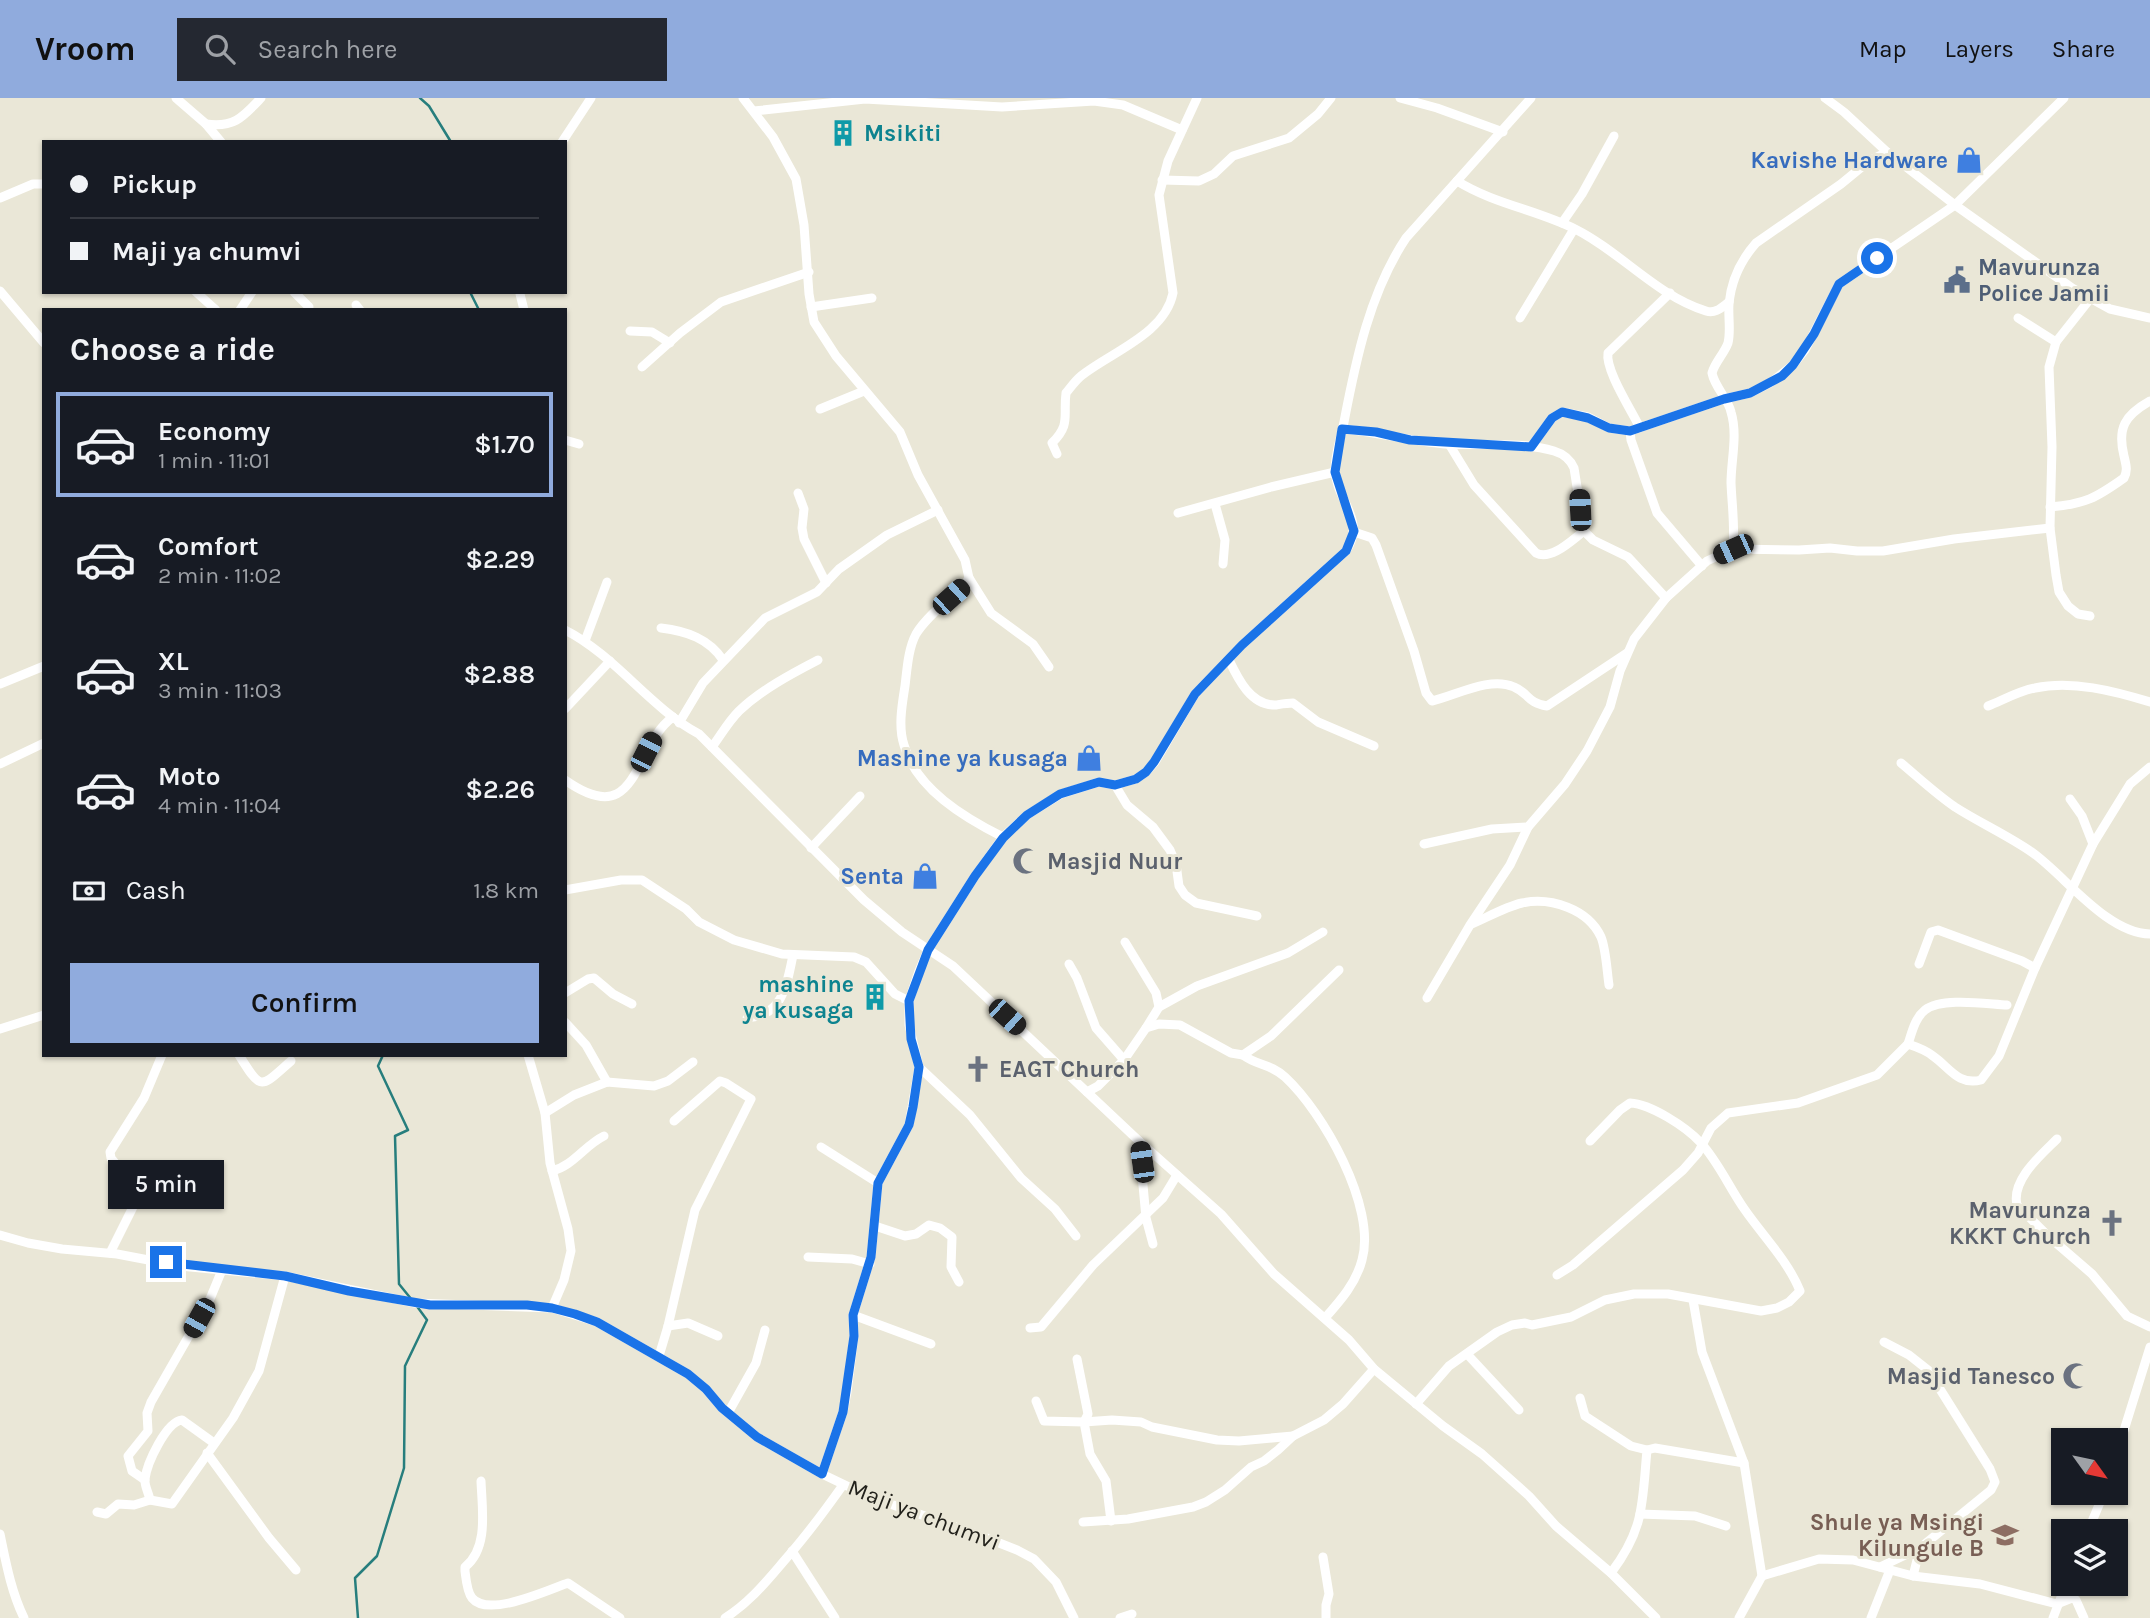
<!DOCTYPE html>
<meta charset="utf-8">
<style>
:root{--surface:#171b24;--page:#242831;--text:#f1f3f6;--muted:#9ea1a6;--line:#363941;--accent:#90abdd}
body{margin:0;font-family:Karla,sans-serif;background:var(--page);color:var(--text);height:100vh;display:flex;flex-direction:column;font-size:26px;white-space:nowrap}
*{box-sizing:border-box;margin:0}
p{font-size:23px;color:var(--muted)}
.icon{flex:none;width:38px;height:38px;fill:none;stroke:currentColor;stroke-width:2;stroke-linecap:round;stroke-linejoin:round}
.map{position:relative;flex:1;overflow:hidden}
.drawer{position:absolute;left:42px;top:210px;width:525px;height:749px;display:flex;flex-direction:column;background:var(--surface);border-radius:0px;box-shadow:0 2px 5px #0004}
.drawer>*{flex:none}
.banner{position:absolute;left:42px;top:42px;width:525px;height:154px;border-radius:0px;box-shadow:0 2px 5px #0004;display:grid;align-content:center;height:154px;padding:0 28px;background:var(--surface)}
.needle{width:46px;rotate:123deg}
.tools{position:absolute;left:2051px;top:1330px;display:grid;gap:14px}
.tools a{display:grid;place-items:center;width:77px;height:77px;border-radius:0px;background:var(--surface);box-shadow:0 2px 5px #0004;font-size:35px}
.end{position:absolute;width:32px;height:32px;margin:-16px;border:9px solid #1a73e8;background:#fff;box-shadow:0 0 0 4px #fff}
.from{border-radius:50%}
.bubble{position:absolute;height:49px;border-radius:0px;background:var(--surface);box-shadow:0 2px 5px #0004;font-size:23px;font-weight:600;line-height:49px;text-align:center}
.car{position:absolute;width:21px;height:42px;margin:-21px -10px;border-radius:9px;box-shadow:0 0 5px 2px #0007;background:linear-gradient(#222 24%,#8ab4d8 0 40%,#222 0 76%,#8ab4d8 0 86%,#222 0)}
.banner b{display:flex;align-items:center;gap:24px;height:66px;font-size:26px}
.banner b+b{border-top:2px solid var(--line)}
.banner i{width:18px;height:18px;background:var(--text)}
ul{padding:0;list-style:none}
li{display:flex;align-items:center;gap:21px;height:105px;margin:0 14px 10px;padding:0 14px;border:4px solid transparent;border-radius:0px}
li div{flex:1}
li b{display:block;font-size:26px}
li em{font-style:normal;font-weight:600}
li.current{border-color:var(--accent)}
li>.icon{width:63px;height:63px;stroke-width:1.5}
h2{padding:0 28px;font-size:32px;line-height:84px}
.pay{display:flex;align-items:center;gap:18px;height:77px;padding:0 28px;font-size:26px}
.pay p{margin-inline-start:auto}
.button{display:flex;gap:14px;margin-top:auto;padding:14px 28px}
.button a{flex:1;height:80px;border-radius:0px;background:var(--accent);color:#111;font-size:28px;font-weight:600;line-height:80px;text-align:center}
header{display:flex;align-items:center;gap:42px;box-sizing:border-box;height:98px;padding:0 35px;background:var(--accent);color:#111}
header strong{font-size:33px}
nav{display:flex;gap:38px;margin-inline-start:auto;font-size:24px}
.search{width:490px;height:63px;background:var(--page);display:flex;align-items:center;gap:18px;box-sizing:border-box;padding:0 24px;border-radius:0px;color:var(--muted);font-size:26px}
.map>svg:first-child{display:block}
</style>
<header>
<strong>Vroom</strong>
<div class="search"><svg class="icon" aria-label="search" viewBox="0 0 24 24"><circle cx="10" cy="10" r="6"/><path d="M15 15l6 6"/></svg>Search here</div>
<nav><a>Map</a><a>Layers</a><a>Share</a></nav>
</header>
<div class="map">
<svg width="2150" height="1520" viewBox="0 0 2150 1520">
<rect width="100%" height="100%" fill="#eae7d7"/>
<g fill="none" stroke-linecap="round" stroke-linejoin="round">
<g stroke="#277e7d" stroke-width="2.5">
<path d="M420,0L429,8L451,44"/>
<path d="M470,194L479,212"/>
<path d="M383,957L378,968L408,1032L395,1038L399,1186L412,1202"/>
<path d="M358,1520L355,1480L377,1458L404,1370L405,1268L427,1222L416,1207"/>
</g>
<g stroke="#fff" stroke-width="9">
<path d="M176,0L206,26L221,44"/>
<path d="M743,0L773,39L796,81L804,127L809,196L814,224L836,258L900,334L918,377L965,462L969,480L965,486C950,500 926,519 916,536C908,551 907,572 905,588C902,607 898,629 904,647C916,691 965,720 1003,739"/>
<path d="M1400,0L1437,10L1503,34"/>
<path d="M1825,0L1844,14L1887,54L1955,107L2072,190L2110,211L2150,220"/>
<path d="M754,13L865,1L1002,9L1094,3L1123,7L1182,32"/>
<path d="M206,26C234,30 243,19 261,0"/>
<path d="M562,44L591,0"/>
<path d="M1162,82L1199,83L1214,76L1233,58L1289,40L1318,16L1331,0"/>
<path d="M1457,83C1494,106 1537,112 1575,131C1621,154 1657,198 1706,213C1716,216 1722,209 1729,204"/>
<path d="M0,100L33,86H44"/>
<path d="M1562,125L1582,96L1614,38"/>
<path d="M0,193L44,245"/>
<path d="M196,194L216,212"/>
<path d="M294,194L309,209"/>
<path d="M520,196L524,212"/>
<path d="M356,207L360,212"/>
<path d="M811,209L872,200"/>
<path d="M240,212L252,194"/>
<path d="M1520,220L1574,131"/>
<path d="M2018,220L2056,244"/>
<path d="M630,233L652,234L670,245"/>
<path d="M642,269L680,235L721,204L809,174"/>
<path d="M820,311L864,293"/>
<path d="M1640,330C1632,313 1605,272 1608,255L1670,195"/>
<path d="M1343,331C1377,334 1410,343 1445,346C1480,348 1520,343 1554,353C1564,356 1570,361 1574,370L1584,433L1593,442L1628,459L1666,500"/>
<path d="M1630,333L1631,342L1657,415L1702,468"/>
<path d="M565,342L579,346"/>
<path d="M1449,346L1474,387L1536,455C1551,463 1572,442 1584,433"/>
<path d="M1531,349L1552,320L1562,314L1588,319L1609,330L1630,333L1724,301L1750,295L1770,285L1793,267L1805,252L1839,186L1955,107L2064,0"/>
<path d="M1057,356L1052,345C1071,326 1063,319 1066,295C1071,289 1075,283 1081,278C1111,254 1165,236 1173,195L1159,97L1168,63L1197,0"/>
<path d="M798,395L804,411L802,430L804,441L826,485"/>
<path d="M1215,406L1225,442L1223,466"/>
<path d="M2050,409C2085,406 2096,400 2124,380C2128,372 2126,367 2124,358C2117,330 2125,317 2150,303"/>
<path d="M1178,415L1271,389L1335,374"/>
<path d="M1354,434L1372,440L1376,447L1414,553L1426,595L1432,603C1457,597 1490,578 1514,589C1529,595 1527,605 1547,608L1627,555"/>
<path d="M1733,451C1735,428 1732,408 1731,385C1731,362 1738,337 1731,314C1728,300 1715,290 1712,275C1715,264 1724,256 1728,245C1731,233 1728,219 1729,206C1731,184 1741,162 1756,145L1841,86L1869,63L1887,54"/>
<path d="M969,480L991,515L1033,546L1049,569"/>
<path d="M2090,518L2078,516L2068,508L2059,494L2056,477L2050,430L2052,349L2049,269L2056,244L2090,201"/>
<path d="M661,530C687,533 709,541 723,562"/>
<path d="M565,532C616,558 649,609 699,636L864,802L902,834L953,868L1139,1043L1221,1116L1274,1176L1349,1242L1374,1271L1443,1328L1482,1356L1529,1398L1556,1428L1611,1475L1656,1520"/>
<path d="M585,543L607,484"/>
<path d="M1229,562C1238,581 1251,608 1276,607C1282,606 1287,605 1293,605L1318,624L1374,648"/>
<path d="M0,586L44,568"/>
<path d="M1988,608C2003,602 2019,593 2035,590C2072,582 2114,593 2150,604"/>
<path d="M565,611L610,563"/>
<path d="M679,625L703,585L765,520L817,494L839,471L887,437L938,412"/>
<path d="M712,649C721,637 728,624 739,613C761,592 791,576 818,562"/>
<path d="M1901,665C1919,680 1936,696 1955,709C1980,725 2009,738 2033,755C2066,779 2107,835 2150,836"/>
<path d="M0,666L44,645"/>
<path d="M565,682C640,735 632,648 673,619"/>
<path d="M1115,687L1127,707L1153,729L1170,752L1176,766L1179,788L1185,797L1196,805L1257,818"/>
<path d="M2070,701L2082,718L2093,746"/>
<path d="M1424,746L1492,731L1528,729"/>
<path d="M811,750L860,698"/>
<path d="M565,792L621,782H642L686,811L699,824L734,842L782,856L854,859L866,864L895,896L909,903"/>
<path d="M1472,826C1488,819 1505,809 1522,805C1551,799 1588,811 1601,839C1606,851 1607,874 1609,887"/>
<path d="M1125,844L1156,895L1159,909L1146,930"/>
<path d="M1069,866L1077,880L1096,930L1124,962"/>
<path d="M1919,866L1931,834L1938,832L2022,863L2035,870"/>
<path d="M565,895L588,881L594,880L613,896L632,906"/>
<path d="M1427,900L1470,827L1510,767L1528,729L1565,686L1587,653L1610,609L1620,573L1634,541L1666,500L1707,463L1733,451L1799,452L1830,450L1857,453H1883L1954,441L2050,430"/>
<path d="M1159,909L1197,888L1288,855L1323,834"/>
<path d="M747,920C783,918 787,886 793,857"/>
<path d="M565,924L586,947L607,984"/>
<path d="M0,931L44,917"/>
<path d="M1908,946C1912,934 1915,920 1925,912C1942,899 1986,906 2007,907"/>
<path d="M239,957C262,994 260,990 291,963"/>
<path d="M528,957L545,1015L550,1065L568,1131L571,1153L564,1182L552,1210"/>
<path d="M1243,957C1257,968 1270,965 1285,979C1323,1014 1377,1109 1362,1162C1356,1185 1341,1202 1325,1220"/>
<path d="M1087,994L1098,988L1124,962L1146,930L1159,926L1180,927L1231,955L1243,957L1271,938L1339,872"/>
<path d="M545,1015L574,997L607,984L654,988L668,983L693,964"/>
<path d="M2057,1041C2041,1057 2011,1082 2017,1107L2048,1138L2092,1176L2127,1218L2150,1229"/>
<path d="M1139,1043L1146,1120L1153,1146"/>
<path d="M821,1049L878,1085"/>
<path d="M552,1073C573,1068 585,1047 604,1038"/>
<path d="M875,1128L905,1138L916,1136L929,1127L940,1130L952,1139L951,1169L959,1184"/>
<path d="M0,1137L28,1145L62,1151L117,1156L180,1168L285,1178L415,1205L552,1210L597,1224L688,1276L706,1291L722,1310L757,1339L822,1376L870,1399L974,1435L1017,1452L1034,1461L1056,1484L1074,1520"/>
<path d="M1076,1138L1055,1111L1021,1080L970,1017L919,969L909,927V903L919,873L928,852L975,778L1003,739L1027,717L1061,696L1099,684L1115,687L1136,681L1146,674L1155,664L1195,596L1242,547L1346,453C1367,421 1336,403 1335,372C1335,356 1341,339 1344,324C1356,261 1370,194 1406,140L1531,0"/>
<path d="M110,1155L136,1103L134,1088L111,1060L110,1054L144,1000L162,957"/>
<path d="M808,1159L852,1161L870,1166"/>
<path d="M1557,1177L1573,1167L1683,1072L1698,1055L1711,1030L1728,1015L1798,1005L1877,977L1908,946C1917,949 1926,952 1933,958C1949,969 1958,988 1981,982L1999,958L2035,870L2093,746L2130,686L2150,669"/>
<path d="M1693,1202L1702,1254L1744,1365"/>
<path d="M853,1217L931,1246"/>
<path d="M668,1228L688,1225L718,1238"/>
<path d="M1030,1230L1041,1229L1046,1223L1093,1167L1163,1100L1177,1077"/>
<path d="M1467,1256L1519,1312"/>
<path d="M659,1258L668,1228L695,1112L751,1001L726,985L720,983L674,1023"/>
<path d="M1077,1261L1088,1316L1084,1324L1112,1322L1141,1324L1152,1329L1217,1342L1239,1343L1293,1338"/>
<path d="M1580,1300L1585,1318L1631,1348L1647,1352C1642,1405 1645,1430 1611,1475"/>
<path d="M1036,1303L1044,1323L1084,1324L1090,1356L1106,1383L1111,1423"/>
<path d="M1416,1306L1449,1268L1497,1234L1512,1227L1525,1225L1532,1227L1571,1219L1605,1202L1634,1196H1668L1761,1213L1777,1210L1789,1204L1800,1193C1788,1163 1763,1138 1745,1112C1730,1091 1718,1063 1700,1044C1686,1029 1651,1006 1630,1005L1620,1012L1590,1043"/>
<path d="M728,1315L756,1265L765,1232"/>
<path d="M1647,1352L1655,1350L1744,1365L1762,1478L1739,1520"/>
<path d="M207,1355L269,1440L296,1472"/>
<path d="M2116,1358L2150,1249"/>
<path d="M822,1376L843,1314L847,1294L854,1238L853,1217L871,1159L878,1085L909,1027L919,969"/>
<path d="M145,1382L132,1373L128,1358L148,1333L147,1315L151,1304L210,1201L222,1172"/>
<path d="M481,1383C482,1411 489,1450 465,1469V1473C466,1481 467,1494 472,1500C488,1520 548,1492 568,1485L620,1520"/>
<path d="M150,1402C149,1396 144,1387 145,1381C147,1365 166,1324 182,1322L214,1345"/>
<path d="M97,1414L106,1416L118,1406L134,1407L150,1402L172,1406L233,1320L259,1273L285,1178"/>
<path d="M1640,1416L1695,1418L1726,1428"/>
<path d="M1083,1424L1128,1421L1193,1409L1206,1404L1225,1392L1251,1369L1264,1363L1278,1352L1293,1338L1324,1322L1343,1306L1374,1271"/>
<path d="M2088,1433L2104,1395"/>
<path d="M0,1436C6,1465 11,1493 24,1520"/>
<path d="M792,1453L835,1520"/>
<path d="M1323,1459L1329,1496L1326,1507V1520"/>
<path d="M1880,1469L1920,1450L1991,1392L1995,1384L1990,1371L1928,1272L1909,1257L1884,1244"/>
<path d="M1762,1478L1819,1461L1853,1462L1913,1478L1980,1486L2057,1506L2072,1500L2076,1502L2084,1520"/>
<path d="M1913,1478L1920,1450"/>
<path d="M725,1520C752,1503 769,1480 790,1456C809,1434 826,1411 843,1387"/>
<path d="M1120,1520L1132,1516"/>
<path d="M1871,1520L1890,1472"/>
<path d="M2053,1520L2066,1486"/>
</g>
</g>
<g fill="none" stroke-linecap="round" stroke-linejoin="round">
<path stroke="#1a73e8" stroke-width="9" d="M166,1164L285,1178L349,1193L430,1207H527L552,1210L575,1216L597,1224L688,1276L706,1291L722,1310L757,1339L822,1376L843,1314L854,1238L853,1217L871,1159L878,1085L909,1027L913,1009L919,969L911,941L909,903L928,852L975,778L1003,740L1027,717L1060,696L1099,684L1115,687L1136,681L1146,674L1154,664L1195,596L1242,547L1346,453L1354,433L1335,374L1342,331L1376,334L1410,342L1531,349L1552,320L1562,314L1588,320L1609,330L1630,333L1724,301L1750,295L1782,278L1793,267L1814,236L1839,186L1877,160"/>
</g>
<defs>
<symbol id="building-bare" viewBox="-9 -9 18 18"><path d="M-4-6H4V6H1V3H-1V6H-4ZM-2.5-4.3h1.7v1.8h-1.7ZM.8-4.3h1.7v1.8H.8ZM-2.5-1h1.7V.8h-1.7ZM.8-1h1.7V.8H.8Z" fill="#0f9aa8" stroke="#eae7d7" stroke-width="2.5" paint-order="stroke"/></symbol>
<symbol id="shop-bare" viewBox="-9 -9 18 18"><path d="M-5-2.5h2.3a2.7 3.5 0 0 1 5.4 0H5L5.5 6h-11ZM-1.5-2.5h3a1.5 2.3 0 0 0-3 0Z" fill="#3f7fe0" stroke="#eae7d7" stroke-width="2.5" paint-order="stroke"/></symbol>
<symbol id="civic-bare" viewBox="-9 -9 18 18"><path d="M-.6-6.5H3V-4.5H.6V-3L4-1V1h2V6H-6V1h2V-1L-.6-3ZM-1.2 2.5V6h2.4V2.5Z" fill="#5c6f8a" stroke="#eae7d7" stroke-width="2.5" paint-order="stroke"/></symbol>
<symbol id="mosque-bare" viewBox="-9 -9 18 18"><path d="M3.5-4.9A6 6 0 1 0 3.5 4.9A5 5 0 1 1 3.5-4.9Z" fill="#6b7280" stroke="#eae7d7" stroke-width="2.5" paint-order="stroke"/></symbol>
<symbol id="church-bare" viewBox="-9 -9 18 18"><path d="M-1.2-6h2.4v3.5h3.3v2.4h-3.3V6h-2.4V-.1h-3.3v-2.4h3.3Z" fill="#6b7280" stroke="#eae7d7" stroke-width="2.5" paint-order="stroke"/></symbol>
<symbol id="school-bare" viewBox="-9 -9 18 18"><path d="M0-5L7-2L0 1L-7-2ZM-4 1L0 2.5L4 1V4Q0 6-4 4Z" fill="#8d6e63" stroke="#eae7d7" stroke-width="2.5" paint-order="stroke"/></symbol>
</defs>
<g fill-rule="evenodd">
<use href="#building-bare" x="824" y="16" width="38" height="38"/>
<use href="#shop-bare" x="1950" y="43" width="38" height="38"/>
<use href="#civic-bare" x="1938" y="163" width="38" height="38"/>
<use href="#shop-bare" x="1070" y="641" width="38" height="38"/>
<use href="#mosque-bare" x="1007" y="744" width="38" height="38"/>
<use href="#shop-bare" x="906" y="759" width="38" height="38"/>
<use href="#building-bare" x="856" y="880" width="38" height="38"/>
<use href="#church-bare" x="959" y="952" width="38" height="38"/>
<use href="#church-bare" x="2093" y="1106" width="38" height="38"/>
<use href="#mosque-bare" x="2057" y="1259" width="38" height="38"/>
<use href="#school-bare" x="1986" y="1418" width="38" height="38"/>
</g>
<g text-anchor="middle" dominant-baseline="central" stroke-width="6" stroke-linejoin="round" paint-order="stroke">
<g font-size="23" font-weight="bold" fill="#0d838f" stroke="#eae7d7" text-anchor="start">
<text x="864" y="35">Msikiti</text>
<text x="854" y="886" text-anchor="end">mashine<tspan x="854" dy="26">ya kusaga</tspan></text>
</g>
<g font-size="23" font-weight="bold" fill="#366cbe" stroke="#eae7d7" text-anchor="end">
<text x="1948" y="62">Kavishe Hardware</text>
<text x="1068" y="660">Mashine ya kusaga</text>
<text x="904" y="778">Senta</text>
</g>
<g font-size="23" font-weight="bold" fill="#4e5e75" stroke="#eae7d7" text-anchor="start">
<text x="1978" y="169">Mavurunza<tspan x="1978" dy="26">Police Jamii</tspan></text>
</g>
<g font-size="23" font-weight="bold" fill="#5b616d" stroke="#eae7d7" text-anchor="start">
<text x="1047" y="763">Masjid Nuur</text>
<text x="999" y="971">EAGT Church</text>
<text x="2091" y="1112" text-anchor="end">Mavurunza<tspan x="2091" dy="26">KKKT Church</tspan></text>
<text x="2055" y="1278" text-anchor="end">Masjid Tanesco</text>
</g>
<g font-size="23" fill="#22211b" stroke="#eae7d7">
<text transform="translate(924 1417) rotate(21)">Maji ya chumvi</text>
</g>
<g font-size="23" font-weight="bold" fill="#785e54" stroke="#eae7d7" text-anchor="end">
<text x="1984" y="1424">Shule ya Msingi<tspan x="1984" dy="26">Kilungule B</tspan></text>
</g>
</g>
</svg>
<div class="tools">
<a><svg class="needle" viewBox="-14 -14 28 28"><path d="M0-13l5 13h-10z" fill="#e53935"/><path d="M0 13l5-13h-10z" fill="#9ea1a6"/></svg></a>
<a><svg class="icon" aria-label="layers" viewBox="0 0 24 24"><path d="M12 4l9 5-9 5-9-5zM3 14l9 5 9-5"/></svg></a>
</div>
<i class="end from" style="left:1877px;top:160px"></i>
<i class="end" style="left:166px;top:1164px"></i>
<div class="bubble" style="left:108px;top:1062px;width:116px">5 min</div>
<i class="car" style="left:1580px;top:412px;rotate:357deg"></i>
<i class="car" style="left:1733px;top:451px;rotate:246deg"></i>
<i class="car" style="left:951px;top:499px;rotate:48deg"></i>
<i class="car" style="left:646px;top:654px;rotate:27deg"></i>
<i class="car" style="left:1007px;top:919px;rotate:132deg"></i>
<i class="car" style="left:1142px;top:1064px;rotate:352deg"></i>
<i class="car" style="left:199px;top:1220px;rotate:209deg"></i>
<div class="banner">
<b><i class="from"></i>Pickup</b>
<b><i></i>Maji ya chumvi</b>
</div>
<section class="drawer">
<h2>Choose a ride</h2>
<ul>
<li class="current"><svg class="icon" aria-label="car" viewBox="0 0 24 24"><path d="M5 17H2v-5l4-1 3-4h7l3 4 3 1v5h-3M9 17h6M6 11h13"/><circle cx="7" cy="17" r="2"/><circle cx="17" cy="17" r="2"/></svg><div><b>Economy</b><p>1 min · 11:01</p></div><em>$1.70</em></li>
<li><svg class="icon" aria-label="car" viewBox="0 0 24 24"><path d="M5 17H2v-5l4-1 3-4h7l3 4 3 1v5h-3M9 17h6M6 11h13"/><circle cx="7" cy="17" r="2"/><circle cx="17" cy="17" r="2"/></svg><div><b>Comfort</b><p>2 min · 11:02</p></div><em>$2.29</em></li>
<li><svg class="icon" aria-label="car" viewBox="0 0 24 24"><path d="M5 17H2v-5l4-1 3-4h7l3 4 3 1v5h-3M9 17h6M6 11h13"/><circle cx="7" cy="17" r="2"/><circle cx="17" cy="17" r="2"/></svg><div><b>XL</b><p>3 min · 11:03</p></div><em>$2.88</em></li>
<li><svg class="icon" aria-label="car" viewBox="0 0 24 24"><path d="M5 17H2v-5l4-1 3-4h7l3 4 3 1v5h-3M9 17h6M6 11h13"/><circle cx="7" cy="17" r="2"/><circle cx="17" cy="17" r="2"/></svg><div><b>Moto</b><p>4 min · 11:04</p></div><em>$2.26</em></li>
</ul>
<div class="pay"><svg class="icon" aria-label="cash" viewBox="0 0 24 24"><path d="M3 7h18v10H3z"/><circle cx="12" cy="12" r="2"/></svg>Cash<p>1.8 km</p></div>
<div class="button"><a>Confirm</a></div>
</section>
</div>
